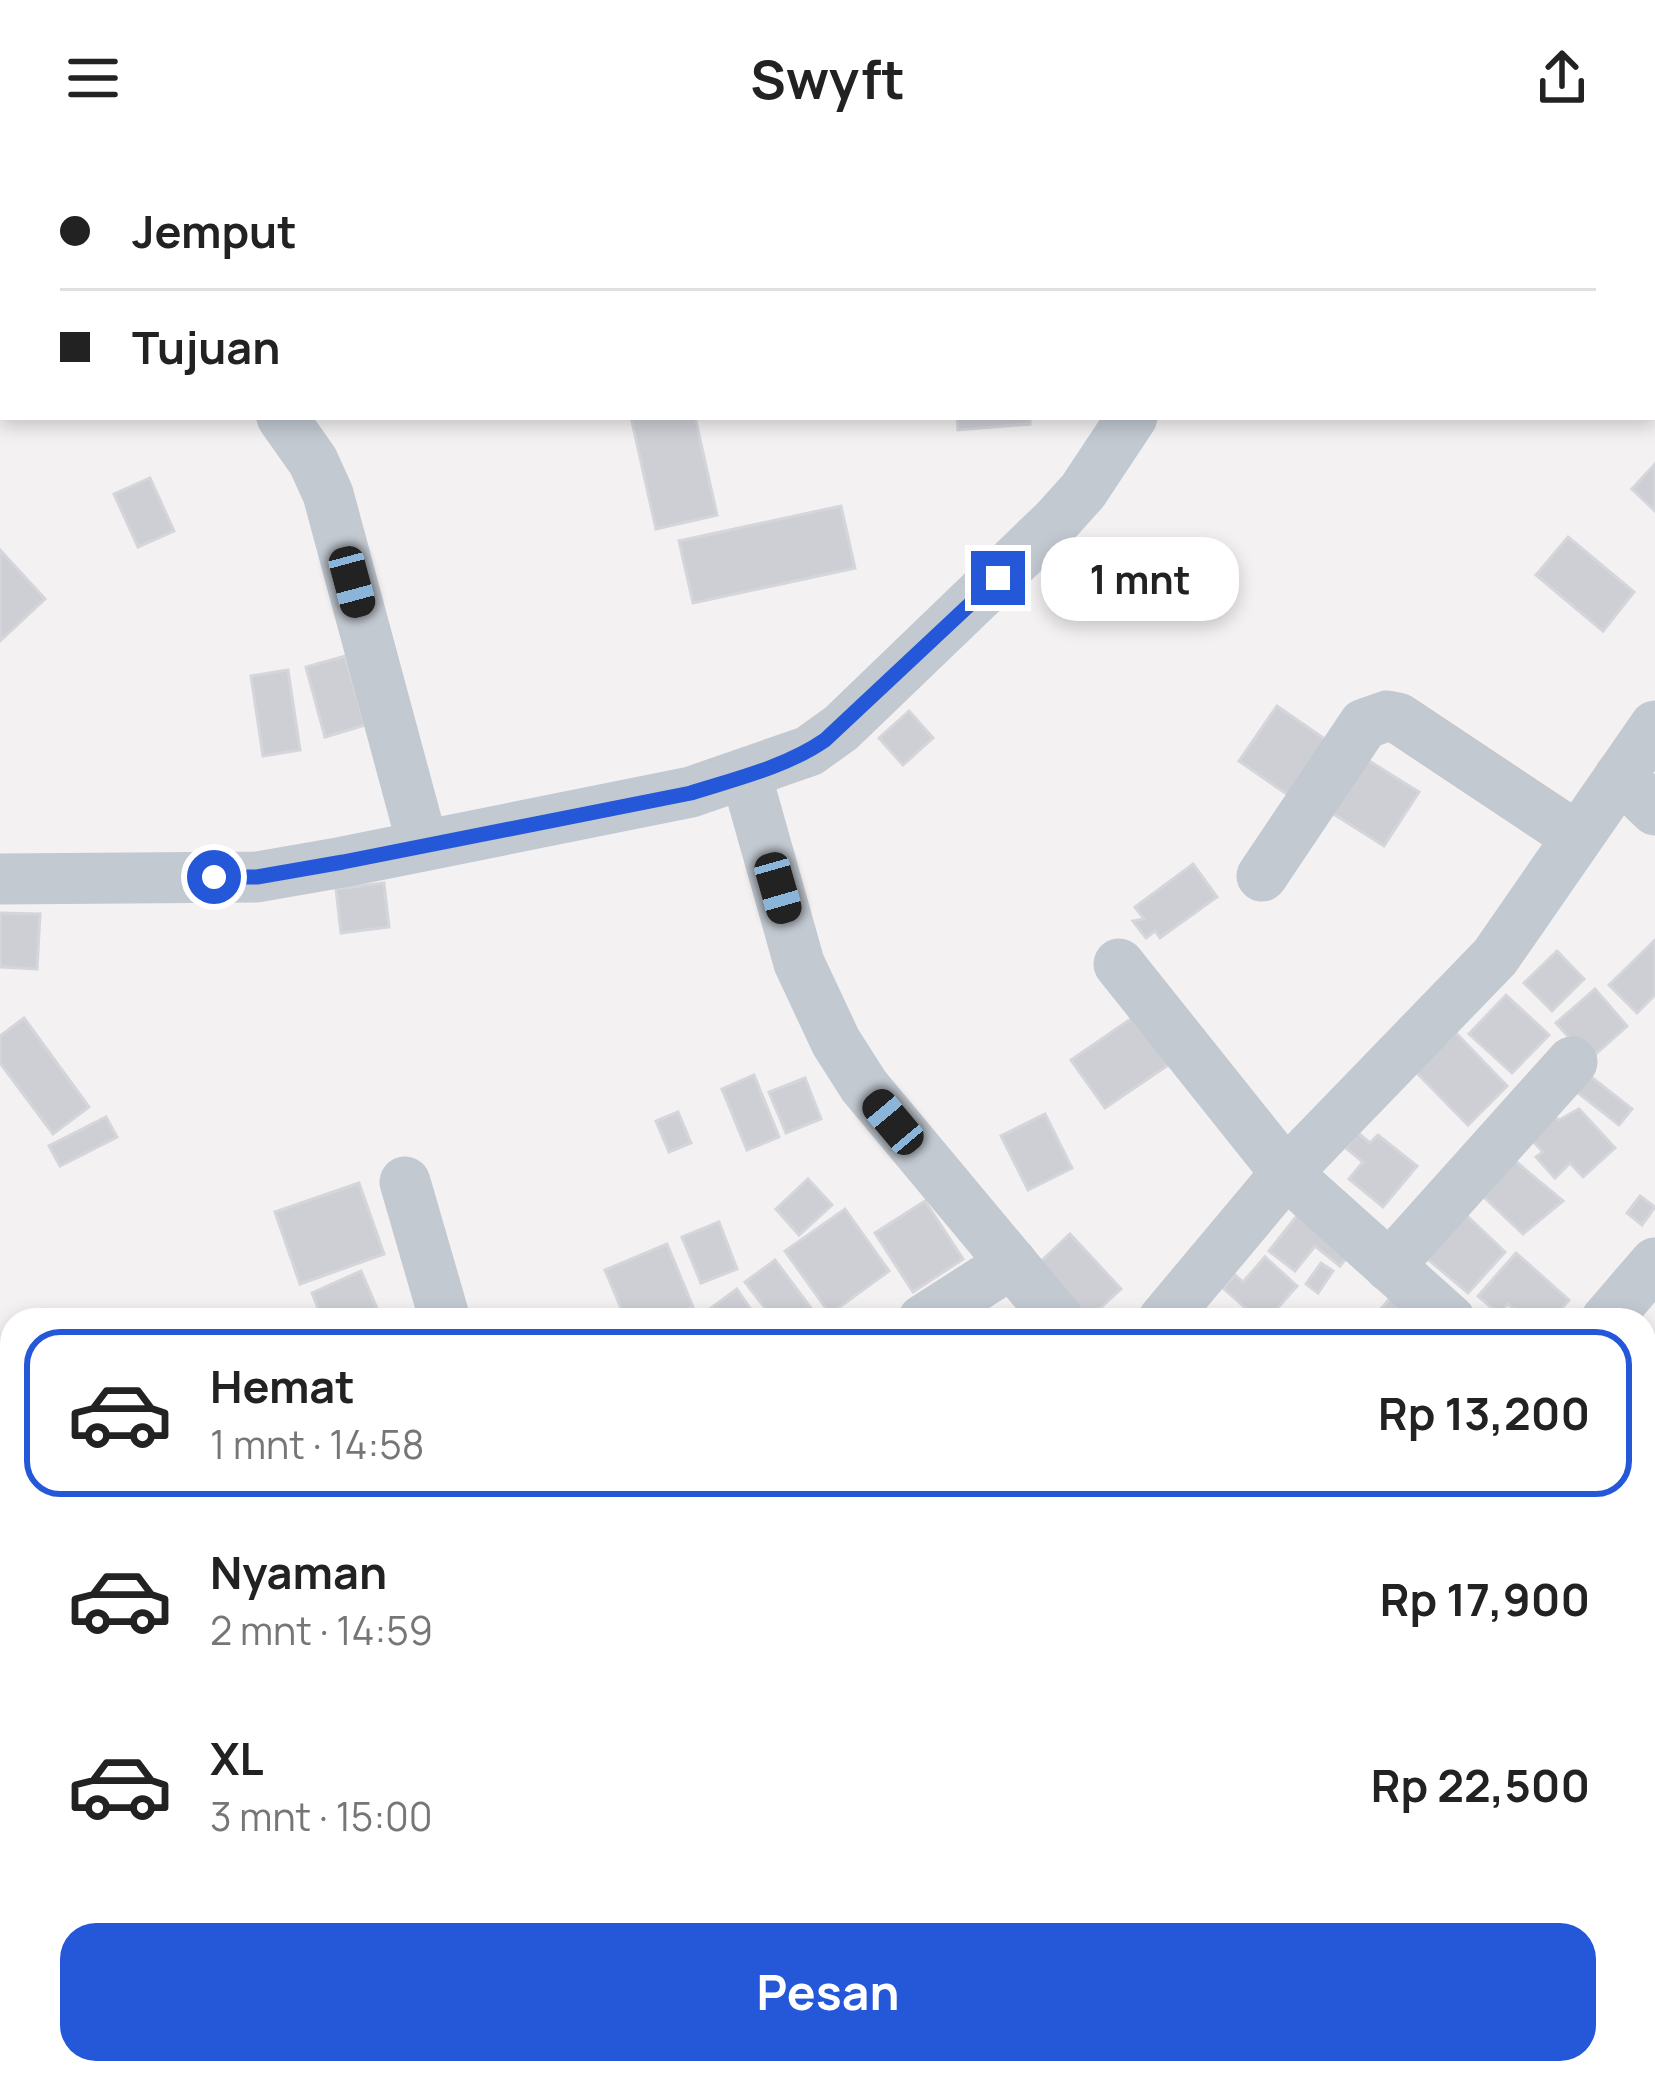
<!DOCTYPE html>
<html lang="id">
<meta charset="utf-8">
<style>
:root{--surface:#fff;--page:#f2f2f2;--text:#222;--muted:#767676;--line:#e0e0e0;--accent:#2458d9}
body{margin:0;font-family:Manrope,sans-serif;background:var(--page);color:var(--text);height:100vh;display:flex;flex-direction:column;font-size:45px;white-space:nowrap}
*{box-sizing:border-box;margin:0}
p{font-size:39px;color:var(--muted)}
.icon{flex:none;width:66px;height:66px;fill:none;stroke:currentColor;stroke-width:2;stroke-linecap:round;stroke-linejoin:round}
.map{position:relative;flex:1;overflow:hidden}
.panel{position:absolute;left:0px;top:1152px;width:1656px;height:777px;display:flex;flex-direction:column;background:var(--surface);border-radius:36px 36px 0 0;box-shadow:0 6px 18px #0003}
.panel>*{flex:none}
.hud{position:absolute;left:0px;top:0px;width:1656px;height:264px;box-shadow:0 6px 18px #0003;display:grid;align-content:center;height:264px;padding:0 60px;background:var(--surface)}
.end{position:absolute;width:54px;height:54px;margin:-27px;border:15px solid #2458d9;background:#fff;box-shadow:0 0 0 6px #fff}
.from{border-radius:50%}
.bubble{position:absolute;height:84px;border-radius:36px;background:var(--surface);box-shadow:0 6px 18px #0003;font-size:39px;font-weight:700;line-height:84px;text-align:center}
.car{position:absolute;width:36px;height:72px;margin:-36px -18px;border-radius:15px;box-shadow:0 0 9px 3px #0007;background:linear-gradient(#222 24%,#8ab4d8 0 40%,#222 0 76%,#8ab4d8 0 86%,#222 0)}
.hud b{display:flex;align-items:center;gap:42px;height:114px;font-size:45px}
.hud b+b{border-top:3px solid var(--line)}
.hud i{width:30px;height:30px;background:var(--text)}
ul{padding:21px 0 0;list-style:none}
li{display:flex;align-items:center;gap:36px;height:168px;margin:0 24px 18px;padding:0 36px;border:6px solid transparent;border-radius:36px}
li div{flex:1}
li b{display:block;font-size:45px}
li em{font-style:normal;font-weight:700}
li.active{border-color:var(--accent)}
li>.icon{width:108px;height:108px;stroke-width:1.5}
.cta{display:flex;gap:24px;margin-top:auto;padding:24px 60px}
.cta a{flex:1;height:138px;border-radius:36px;background:var(--accent);color:#fff;font-size:48px;font-weight:700;line-height:138px;text-align:center}
header{display:flex;justify-content:space-between;align-items:center;height:156px;padding:0 60px;background:var(--surface);font-size:54px;font-weight:700}
.map>svg:first-child{display:block}
</style>
<header><svg class="icon" aria-label="menu" viewBox="0 0 24 24"><path d="M4 6h16M4 12h16M4 18h16"/></svg>Swyft<svg class="icon" aria-label="share" viewBox="0 0 24 24"><path d="M12 15V3M7 8l5-5 5 5M5 13v7h14v-7"/></svg></header>
<div class="map">
<svg width="1655" height="1927" viewBox="0 0 1655 1927">
<rect width="100%" height="100%" fill="#f3f1f1"/>
<g fill="#cecfd5" stroke="#d5d6dc" stroke-width="3">
<path d="M2,30L3,192L0,193V31Z"/>
<path d="M631,261H695L717,359L656,373Z"/>
<path d="M957,261H1030V268L958,274Z"/>
<path d="M1655,308V355L1632,333Z"/>
<path d="M150,322L174,375L138,391L114,338Z"/>
<path d="M841,350L855,412L693,447L679,385Z"/>
<path d="M1568,381L1634,436L1603,475L1536,419Z"/>
<path d="M0,394L45,443L0,485Z"/>
<path d="M345,500L365,569L325,581L306,511Z"/>
<path d="M288,514L300,594L263,600L251,520Z"/>
<path d="M1277,550L1326,584L1288,639L1239,605Z"/>
<path d="M909,555L933,582L903,609L879,582Z"/>
<path d="M1366,603L1419,636L1384,690L1332,657Z"/>
<path d="M1193,708L1217,741L1160,782L1155,775L1146,782L1133,765L1144,763L1135,751Z"/>
<path d="M384,727L389,771L341,777L336,733Z"/>
<path d="M0,757L40,758L37,813L0,811Z"/>
<path d="M1655,784V839L1637,857L1609,829Z"/>
<path d="M1557,795L1584,823L1552,855L1524,827Z"/>
<path d="M1595,833L1627,870L1589,904L1556,867Z"/>
<path d="M1506,839L1549,879L1512,917L1469,878Z"/>
<path d="M1135,860L1168,909L1105,952L1071,904Z"/>
<path d="M24,862L89,951L53,978L0,907V880Z"/>
<path d="M1456,877L1507,930L1468,969L1416,916Z"/>
<path d="M754,919L779,981L747,994L722,933Z"/>
<path d="M1590,920L1632,953L1619,969L1577,936Z"/>
<path d="M805,922L821,963L786,977L769,936Z"/>
<path d="M1579,953L1615,992L1583,1021L1570,1007L1555,1022L1536,1001L1543,996L1533,985L1551,959L1559,964Z"/>
<path d="M678,956L691,987L669,996L656,965Z"/>
<path d="M1045,958L1072,1012L1028,1034L1001,980Z"/>
<path d="M106,961L117,981L60,1010L49,990Z"/>
<path d="M1358,977L1370,987L1378,979L1417,1010L1383,1051L1349,1023L1363,1006L1346,992Z"/>
<path d="M1514,1004L1563,1045L1523,1078L1484,1041Z"/>
<path d="M808,1023L832,1049L799,1079L776,1053Z"/>
<path d="M359,1027L384,1098L300,1128L275,1056Z"/>
<path d="M1640,1040L1655,1051L1642,1069L1627,1057Z"/>
<path d="M925,1045L963,1103L913,1136L875,1077Z"/>
<path d="M845,1053L889,1115L830,1158L785,1095Z"/>
<path d="M1463,1056L1505,1096L1468,1137L1423,1099Z"/>
<path d="M1299,1057L1350,1097L1340,1110L1315,1090L1295,1115L1269,1095Z"/>
<path d="M719,1066L737,1113L701,1127L682,1081Z"/>
<path d="M1070,1078L1121,1133L1087,1164L1036,1110Z"/>
<path d="M667,1088L693,1151L662,1164H626L605,1114Z"/>
<path d="M1516,1097L1569,1144L1551,1164H1525L1508,1148L1499,1158L1478,1140Z"/>
<path d="M1265,1101L1297,1130L1267,1164H1259L1223,1132L1235,1119L1243,1126Z"/>
<path d="M775,1104L820,1164H774L745,1126Z"/>
<path d="M1321,1107L1333,1115L1318,1137L1306,1128Z"/>
<path d="M361,1115L382,1164H323L312,1137Z"/>
<path d="M737,1133L758,1164H713L707,1155Z"/>
<path d="M1394,1137L1421,1164H1372Z"/>
<path d="M734,1917H810L796,1927H741Z"/>
</g>
<g fill="none" stroke-linecap="round" stroke-linejoin="round">
<g stroke="#c2c9d1" stroke-width="51">
<path d="M1399,3L1406,0"/>
<path d="M282,261L313,305L328,338L423,690"/>
<path d="M746,619L799,807L836,886L864,930L1059,1164"/>
<path d="M1620,620L1655,654"/>
<path d="M1262,720L1364,568L1387,560L1398,562L1577,681"/>
<path d="M0,723L257,721L343,706L691,636L809,595L841,572L1056,365L1083,335L1132,261"/>
<path d="M1119,808L1286,1017L1450,1164"/>
<path d="M405,1026L445,1164"/>
<path d="M1389,1110L1572,906"/>
<path d="M923,1164L1012,1107"/>
<path d="M1163,1164L1286,1017L1495,801L1655,570"/>
<path d="M1606,1164L1655,1107"/>
<path d="M533,1917L535,1927"/>
<path d="M931,1917L937,1927"/>
<path d="M113,1927L135,1917"/>
</g>
</g>
<g fill="none" stroke-linecap="round" stroke-linejoin="round">
<path stroke="#2458d9" stroke-width="15" d="M214,721H257L343,706L691,637C735,623 786,611 825,584L998,422"/>
</g>
</svg>
<i class="end from" style="left:214px;top:721px"></i>
<i class="end" style="left:998px;top:422px"></i>
<div class="bubble" style="left:1041px;top:381px;width:198px">1 mnt</div>
<i class="car" style="left:352px;top:426px;rotate:165deg"></i>
<i class="car" style="left:778px;top:732px;rotate:164deg"></i>
<i class="car" style="left:893px;top:966px;rotate:320deg"></i>
<div class="hud">
<b><i class="from"></i>Jemput</b>
<b><i></i>Tujuan</b>
</div>
<section class="panel">
<ul>
<li class="active"><svg class="icon" aria-label="car" viewBox="0 0 24 24"><path d="M5 17H2v-5l4-1 3-4h7l3 4 3 1v5h-3M9 17h6M6 11h13"/><circle cx="7" cy="17" r="2"/><circle cx="17" cy="17" r="2"/></svg><div><b>Hemat</b><p>1 mnt · 14:58</p></div><em>Rp 13,200</em></li>
<li><svg class="icon" aria-label="car" viewBox="0 0 24 24"><path d="M5 17H2v-5l4-1 3-4h7l3 4 3 1v5h-3M9 17h6M6 11h13"/><circle cx="7" cy="17" r="2"/><circle cx="17" cy="17" r="2"/></svg><div><b>Nyaman</b><p>2 mnt · 14:59</p></div><em>Rp 17,900</em></li>
<li><svg class="icon" aria-label="car" viewBox="0 0 24 24"><path d="M5 17H2v-5l4-1 3-4h7l3 4 3 1v5h-3M9 17h6M6 11h13"/><circle cx="7" cy="17" r="2"/><circle cx="17" cy="17" r="2"/></svg><div><b>XL</b><p>3 mnt · 15:00</p></div><em>Rp 22,500</em></li>
</ul>
<div class="cta"><a>Pesan</a></div>
</section>
</div>
